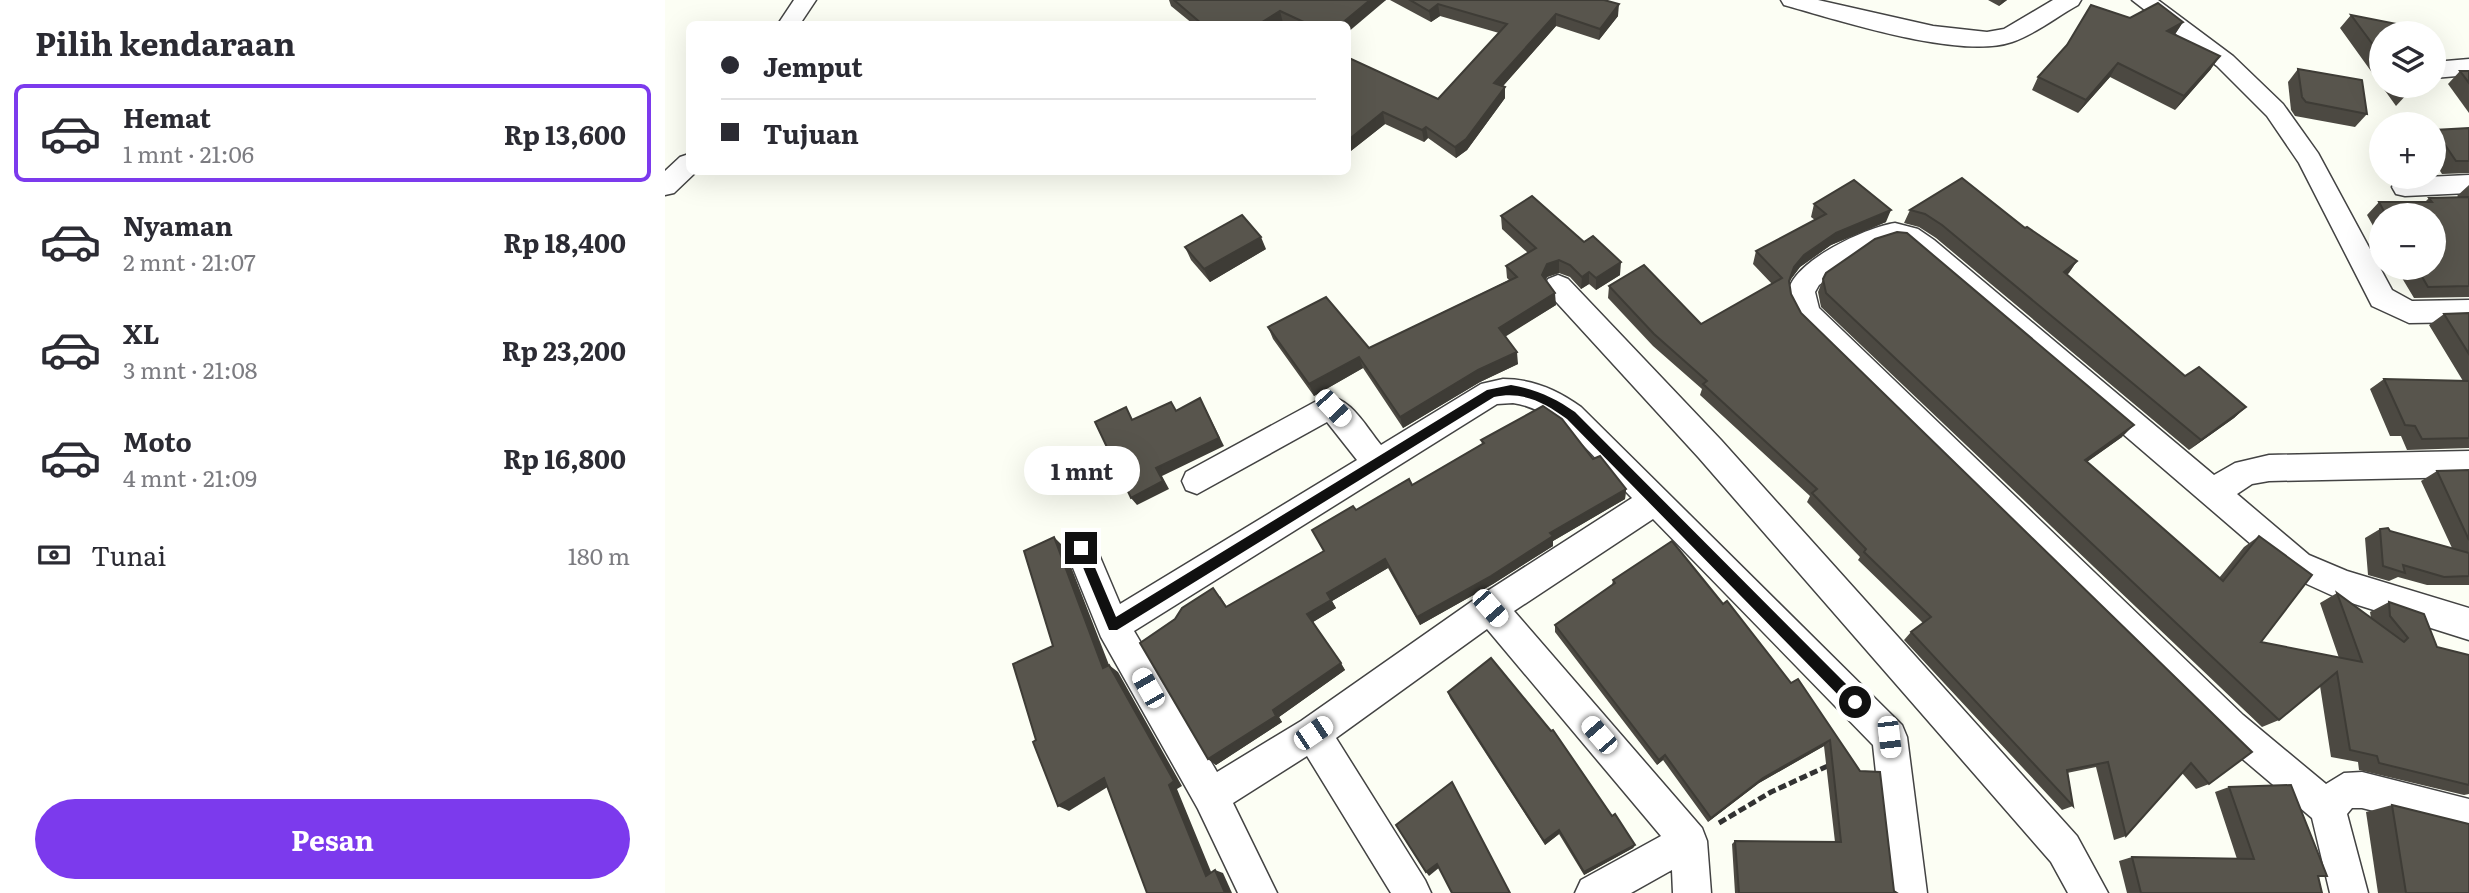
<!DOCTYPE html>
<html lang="id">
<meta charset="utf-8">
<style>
:root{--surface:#fff;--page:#f7f7f7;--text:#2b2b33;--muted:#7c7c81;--line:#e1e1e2;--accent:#7c3aed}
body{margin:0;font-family:Literata,serif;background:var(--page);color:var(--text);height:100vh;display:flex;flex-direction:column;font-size:26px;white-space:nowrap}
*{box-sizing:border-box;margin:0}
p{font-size:23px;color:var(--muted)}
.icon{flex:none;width:38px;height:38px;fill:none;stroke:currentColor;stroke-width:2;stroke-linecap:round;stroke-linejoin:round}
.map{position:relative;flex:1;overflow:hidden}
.sheet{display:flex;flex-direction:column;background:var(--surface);width:665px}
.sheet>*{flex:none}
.banner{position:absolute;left:21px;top:21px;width:665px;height:154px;border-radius:10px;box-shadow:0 7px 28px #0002;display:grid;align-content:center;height:154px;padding:0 35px;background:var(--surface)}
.controls{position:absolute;left:1704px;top:21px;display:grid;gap:14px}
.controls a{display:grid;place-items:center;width:77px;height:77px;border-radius:50%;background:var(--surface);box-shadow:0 7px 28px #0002;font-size:35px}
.end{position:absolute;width:32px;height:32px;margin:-16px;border:9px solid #101010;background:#fff;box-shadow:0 0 0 4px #fff}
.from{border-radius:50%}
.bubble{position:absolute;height:49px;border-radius:24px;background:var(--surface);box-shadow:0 7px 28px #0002;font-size:23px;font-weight:700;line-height:49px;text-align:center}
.car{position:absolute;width:21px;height:42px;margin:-21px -10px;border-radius:9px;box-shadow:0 0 5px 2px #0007;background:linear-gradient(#fff 24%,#345 0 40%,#fff 0 76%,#345 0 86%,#fff 0)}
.banner b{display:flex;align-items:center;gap:24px;height:66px;font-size:26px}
.banner b+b{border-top:2px solid var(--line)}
.banner i{width:18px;height:18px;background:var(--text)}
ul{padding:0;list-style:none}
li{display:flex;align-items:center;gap:21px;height:98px;margin:0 14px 10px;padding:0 21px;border:4px solid transparent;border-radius:10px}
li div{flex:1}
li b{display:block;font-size:26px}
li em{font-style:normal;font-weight:700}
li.selected{border-color:var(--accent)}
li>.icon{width:63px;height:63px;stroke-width:1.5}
h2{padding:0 35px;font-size:32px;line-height:84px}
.pay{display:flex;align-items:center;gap:18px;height:77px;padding:0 35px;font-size:26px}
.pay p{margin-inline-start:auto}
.action{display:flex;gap:14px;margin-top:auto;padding:14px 35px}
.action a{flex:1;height:80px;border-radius:42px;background:var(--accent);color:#fff;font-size:28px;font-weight:700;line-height:80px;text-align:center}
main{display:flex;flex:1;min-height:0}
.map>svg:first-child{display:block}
</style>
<main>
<section class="sheet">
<h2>Pilih kendaraan</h2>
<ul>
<li class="selected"><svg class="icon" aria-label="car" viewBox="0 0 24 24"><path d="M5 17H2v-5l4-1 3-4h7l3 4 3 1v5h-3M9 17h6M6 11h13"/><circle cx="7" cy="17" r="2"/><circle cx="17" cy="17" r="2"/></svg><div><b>Hemat</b><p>1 mnt · 21:06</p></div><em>Rp 13,600</em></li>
<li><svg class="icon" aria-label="car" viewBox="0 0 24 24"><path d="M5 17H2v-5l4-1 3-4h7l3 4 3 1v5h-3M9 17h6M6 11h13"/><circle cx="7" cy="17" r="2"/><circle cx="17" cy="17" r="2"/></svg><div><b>Nyaman</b><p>2 mnt · 21:07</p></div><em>Rp 18,400</em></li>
<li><svg class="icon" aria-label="car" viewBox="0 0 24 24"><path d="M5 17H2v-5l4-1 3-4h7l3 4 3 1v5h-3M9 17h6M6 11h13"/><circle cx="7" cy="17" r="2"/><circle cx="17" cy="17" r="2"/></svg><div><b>XL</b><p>3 mnt · 21:08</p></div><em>Rp 23,200</em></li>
<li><svg class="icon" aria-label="car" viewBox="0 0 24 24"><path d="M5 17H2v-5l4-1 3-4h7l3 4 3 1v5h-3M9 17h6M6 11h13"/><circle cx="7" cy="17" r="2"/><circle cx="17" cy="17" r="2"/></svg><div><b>Moto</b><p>4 mnt · 21:09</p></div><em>Rp 16,800</em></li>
</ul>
<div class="pay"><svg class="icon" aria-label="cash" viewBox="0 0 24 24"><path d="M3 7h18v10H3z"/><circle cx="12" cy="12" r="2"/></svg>Tunai<p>180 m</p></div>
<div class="action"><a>Pesan</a></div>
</section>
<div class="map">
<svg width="1804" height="893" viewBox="0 0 1804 893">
<rect width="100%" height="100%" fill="#fcfef4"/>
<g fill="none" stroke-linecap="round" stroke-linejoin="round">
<defs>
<g id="street">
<path d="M129,0H151L135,24H113Z"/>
<path d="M1116,0H1153L1268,26L1322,32L1339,29L1388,0H1416L1413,5C1391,17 1371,34 1347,42C1295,60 1173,20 1119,5Z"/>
<path d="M1467,0H1493L1568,56L1618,104L1653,153L1727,290L1747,301L1804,300V322L1744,323L1707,306L1634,163L1602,116L1552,66Z"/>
<path d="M1804,59V75L1769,78V62Z"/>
<path d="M24,154V172H31L9,193L0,195V171L15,157Z"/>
<path d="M1804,175V193L1740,196L1731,194L1727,187L1731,180L1740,178Z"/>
<path d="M1230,223L1253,229L1269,240L1549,475L1570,463L1604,455L1804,451V477L1604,481L1587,484L1572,494L1644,555L1682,571L1804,608V640L1677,600L1622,575L1237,244C1207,238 1177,270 1154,285L1150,292L1154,308L1578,715L1661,784L1679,773L1697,772L1804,799V835L1697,808H1687L1682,814L1703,893H1665L1647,818L1554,739L1134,324C1130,315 1122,304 1123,293C1127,261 1202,227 1230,223Z"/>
<path d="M893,275L903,279L1056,440L1412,836L1443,893H1403L1386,862L1034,458L883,293L880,286L883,279Z"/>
<path d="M838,379C867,379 893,390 916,407L1237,725L1242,737L1262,893H1224L1208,745L988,519L849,611L1037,828L1042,841L1046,893H1008L1007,870L966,893H910L916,880L996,836L822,629L671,738L760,880L766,893H726L642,756L568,803L612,893H573L533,809L436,637L400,548L405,538L416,534L427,538L455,604L692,460L662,422L532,494L521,490L517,481L521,472L659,397C684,394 701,427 716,445L816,384ZM848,403C895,409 936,466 967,498L813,597L636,721L552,772L469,631L832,404Z"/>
</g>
</defs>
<use href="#street" stroke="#434343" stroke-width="3"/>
<path stroke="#323232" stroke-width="5" stroke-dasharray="8 3.5" stroke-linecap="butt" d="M1054,823L1106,792L1167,764"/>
<use href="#street" fill="#fff" fill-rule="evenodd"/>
</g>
<g fill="#4c4942">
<path d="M504,0H721L682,24H621L618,23L616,24H528L506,6Z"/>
<path d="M725,0H939L953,16L934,40L891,26L838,86L840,87V98L802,150L791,158L763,138L759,142L720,124L682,154V57L773,99L834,33L775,16L766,22Z"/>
<path d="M1323,0H1342L1334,6Z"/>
<path d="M1686,15L1717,33V86H1742L1743,93L1731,106L1675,28Z"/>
<path d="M1465,18L1518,22L1510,34L1546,69L1510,110L1445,77L1413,113L1367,90L1373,77Z"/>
<path d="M1633,69L1702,114L1690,127L1630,116L1626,110L1623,82Z"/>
<path d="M1795,71H1804V113L1783,84Z"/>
<path d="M1804,128V173L1777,174L1769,161V131L1770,130Z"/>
<path d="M1804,185V297L1749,298L1731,268H1769V215H1717V242L1702,215L1714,202H1760L1764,198L1793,197L1792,196Z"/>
<path d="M1149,204L1221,222L1166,245L1135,267L1126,279L1124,283L1126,294L1136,313L1544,784L1531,789L1517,773L1461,836L1449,840L1431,767L1402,773L1408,806L1397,810L1239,640L1246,632L1258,623L1193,560L1195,557L1142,502L1145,496L1035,395L1037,389L988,346L943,298L944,286L1036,324L1107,284L1088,264L1091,251L1150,220L1146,217Z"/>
<path d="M1245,210L1360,228L1412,261L1402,275L1520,376L1581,407L1569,418L1524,450L1271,238L1254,227L1239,223Z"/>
<path d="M836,216L955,275L931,290L924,284L916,289L905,277L894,273L882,277L881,280L891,305L840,336L853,364L815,382L738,428L698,368L649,396L608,339L603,327L704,348L844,280L842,278L841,266L863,253L837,229Z"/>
<path d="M520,247L601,249L545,282L526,260Z"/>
<path d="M1158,279L1457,437L1422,462L1554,578L1579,547L1594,536L1596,642L1674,658L1655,603L1672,593L1706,618L1705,612L1724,602L1772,647L1804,655V794L1799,795L1694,770L1693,762L1666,757L1655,686L1614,720L1597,727L1156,307L1153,292Z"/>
<path d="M1804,313V448L1742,450L1736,436H1725L1705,389L1719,379L1798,381L1764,325L1779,314Z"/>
<path d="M816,440L928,459L961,489L960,499L888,541V546L828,584L755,625L723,568L667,601L671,608L648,622L680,670L614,717L617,722L551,765L543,759L555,596L562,607L659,551L691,510L747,485L817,444Z"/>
<path d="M1804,470V585H1762L1733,577L1724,581L1703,575L1700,538L1715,529L1787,548L1756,481L1772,471Z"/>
<path d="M948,580L1058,604L1195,771L1229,891L1232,893H1070L1067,844L1070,841L1170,842L1159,746L1094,783L1043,822L998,760L992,765L890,632V625L947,585Z"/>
<path d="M783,692L947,816L970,845L968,848L919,875L894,834L880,845L785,698Z"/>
<path d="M1564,787L1662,876L1653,877L1657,893H1462L1454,861L1467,857L1572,859L1550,792Z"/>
<path d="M1727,805L1804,893H1713L1701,812Z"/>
</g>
<g fill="#3e3c36">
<path d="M705,0H721L682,33V24H676Z"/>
<path d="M1337,0H1342L1334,6Z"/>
<path d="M773,4L775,16L766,22L764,11Z"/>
<path d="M954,4L953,16L934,40L935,29Z"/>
<path d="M615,11L618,23L616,24H594Z"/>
<path d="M891,14V26L830,95L829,83Z"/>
<path d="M1518,22L1509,36L1502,31Z"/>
<path d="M1555,56L1546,69L1510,110L1519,96Z"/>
<path d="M1453,63L1445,77L1413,113L1421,100Z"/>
<path d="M840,87V98L802,150L791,158L790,147Z"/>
<path d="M718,112L720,124L682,154V141Z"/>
<path d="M761,127L763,138L759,142L757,130Z"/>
<path d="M1226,210L1221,222L1166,245L1135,267L1126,279L1120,293L1129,267L1139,255L1171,233Z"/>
<path d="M596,237L601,249L545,282L539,269Z"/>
<path d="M894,260V273L882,277L878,287L877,275L882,264Z"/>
<path d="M1412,261L1404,273L1391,285L1399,272Z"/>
<path d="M956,262L955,275L931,290V278Z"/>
<path d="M924,272V284L916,289L917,277Z"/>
<path d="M890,293L891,305L835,340L834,328Z"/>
<path d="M852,352L853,364L815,382L738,428L735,417L813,370Z"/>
<path d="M694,357L698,368L649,396L644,384Z"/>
<path d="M535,398L559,446L497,476L504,489L472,505L466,498L491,468Z"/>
<path d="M1581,407L1569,418L1524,450L1536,440Z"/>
<path d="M1469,425L1457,437L1409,471L1420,460Z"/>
<path d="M961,489L960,499L888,541V546L828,584L755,625L752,617L885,533Z"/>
<path d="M389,537L398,546L444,665L453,672L517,786L512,789L549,879L541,876L438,668Z"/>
<path d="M720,559L723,568L667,601L671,608L648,622L642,614L662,593Z"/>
<path d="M676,663L680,670L614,717L617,722L551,765L543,759L608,710Z"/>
<path d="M1165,740L1159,746L1094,783L1043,822L1046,818L1098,778Z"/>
<path d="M1000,755L998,760L992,765L994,760Z"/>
<path d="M439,778L449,783L404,811L393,806Z"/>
<path d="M894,830V834L880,845L879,841Z"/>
<path d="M970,845L968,848L919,875V872Z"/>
<path d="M772,864L775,867L764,876L761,872Z"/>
<path d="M550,870L558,873L567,893H560Z"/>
</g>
<g fill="#58554d" stroke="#3e3c36" stroke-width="2">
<path d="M509,0H705L676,24H643L615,11L594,24H537Z"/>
<path d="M745,0H939L954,4L935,29L891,14L829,83L840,87L801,139L790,147L761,127L757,130L718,112L682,141V96L684,95L682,94V57L773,99L842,24L773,4L764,11Z"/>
<path d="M1493,3L1518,22L1502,31L1555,56L1519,96L1453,63L1421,100L1373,77L1402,45L1426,5L1465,18Z"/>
<path d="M1686,15L1732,24L1733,33H1717V57Z"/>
<path d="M1633,69L1697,80L1702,114L1641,102L1637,97Z"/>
<path d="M1795,71H1804V83Z"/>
<path d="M1804,128V161H1791L1770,130Z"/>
<path d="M1297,178L1360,228L1362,227L1412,261L1399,272L1520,376L1534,367L1581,407L1536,440L1277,225L1260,214L1245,210Z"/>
<path d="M1189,180L1226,210L1171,233L1139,255L1129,267L1124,281L1126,294L1136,313L1587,752L1544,784L1526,763L1461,836L1443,762L1402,770L1408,806L1246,632L1266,617L1199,552L1201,549L1147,493L1152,489L1038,384L1042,381L989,334L944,286L979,265L1036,324L1117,278L1091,251L1161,214L1149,204Z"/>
<path d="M867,196L919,242L928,236L956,262L931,278L924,272L917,277L905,265L894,260L882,264L877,275L890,293L834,328L852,352L813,370L735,417L694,357L644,384L603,327L661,297L704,348L852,277L841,266L871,248L836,216Z"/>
<path d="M1804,197V286L1763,287L1752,268H1769V215H1721L1714,202H1767L1764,198Z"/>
<path d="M577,215L596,237L539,269L520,247Z"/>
<path d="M1232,232L1242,233L1469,425L1420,460L1558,581L1594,536L1647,575L1596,642L1697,662L1672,593L1739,642L1743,638L1725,616L1724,602L1759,614L1772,647L1804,655V785L1714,763L1712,756L1685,750L1672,672L1614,720L1161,293L1158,279L1161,273L1210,239Z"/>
<path d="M1804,313V354L1779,314Z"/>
<path d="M1719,379L1804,381V438L1757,439L1750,426L1740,425Z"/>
<path d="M535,398L554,438L491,468L498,481L466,498L430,422L461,407L467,420L506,402L511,411Z"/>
<path d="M878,406L897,419L928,459L935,456L961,489L885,533L888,536L826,576L752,617L720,559L662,593L666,600L642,614L676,663L608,710L611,716L543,759L475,643L510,619L517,608L548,588L561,607L659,551L647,530L688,506L691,510L744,479L747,485L819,443L816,440Z"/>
<path d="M1804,470V540L1772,471Z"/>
<path d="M1723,528L1725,531L1804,553V576L1779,577L1738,565L1740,573L1718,566L1715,529Z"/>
<path d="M389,537L438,668L444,665L509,781L504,785L541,876L550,870L560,893H482L439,778L393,806L368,742L371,740L348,664L388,646L359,551Z"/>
<path d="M1007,541L1058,604L1062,601L1126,683L1133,679L1195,771L1215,772L1229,891L1232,893H1074L1070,841L1176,842L1165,740L1098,778L1046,818L1000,755L994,760L890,625L950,583L948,580Z"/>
<path d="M826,658L886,731L888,730L947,816L950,814L970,845L919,872L894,830L879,841L783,692Z"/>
<path d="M787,782L845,893H787L772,864L761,872L731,825Z"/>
<path d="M1626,785L1662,876H1653L1657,893H1476L1467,857L1589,859L1564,787Z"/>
<path d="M1727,805L1804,824V893H1741Z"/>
</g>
<path fill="#101010" d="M846,385C871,389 890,398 910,412L1194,697V707H1185L902,419C879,402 858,391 829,397L452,630H444L410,548L412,544H420L451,617L822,390Z"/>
</svg>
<div class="controls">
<a><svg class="icon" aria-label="layers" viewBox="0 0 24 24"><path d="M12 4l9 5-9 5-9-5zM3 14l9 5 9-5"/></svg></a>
<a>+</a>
<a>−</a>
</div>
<i class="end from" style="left:1190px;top:702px"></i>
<i class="end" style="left:416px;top:548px"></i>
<div class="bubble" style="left:359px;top:446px;width:116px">1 mnt</div>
<i class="car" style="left:668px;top:408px;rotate:137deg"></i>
<i class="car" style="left:825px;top:608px;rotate:139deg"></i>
<i class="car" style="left:483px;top:688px;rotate:330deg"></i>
<i class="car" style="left:648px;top:733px;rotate:56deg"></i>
<i class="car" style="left:934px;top:735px;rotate:319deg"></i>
<i class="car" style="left:1224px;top:737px;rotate:173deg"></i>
<div class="banner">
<b><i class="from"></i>Jemput</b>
<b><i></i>Tujuan</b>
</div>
</div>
</main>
